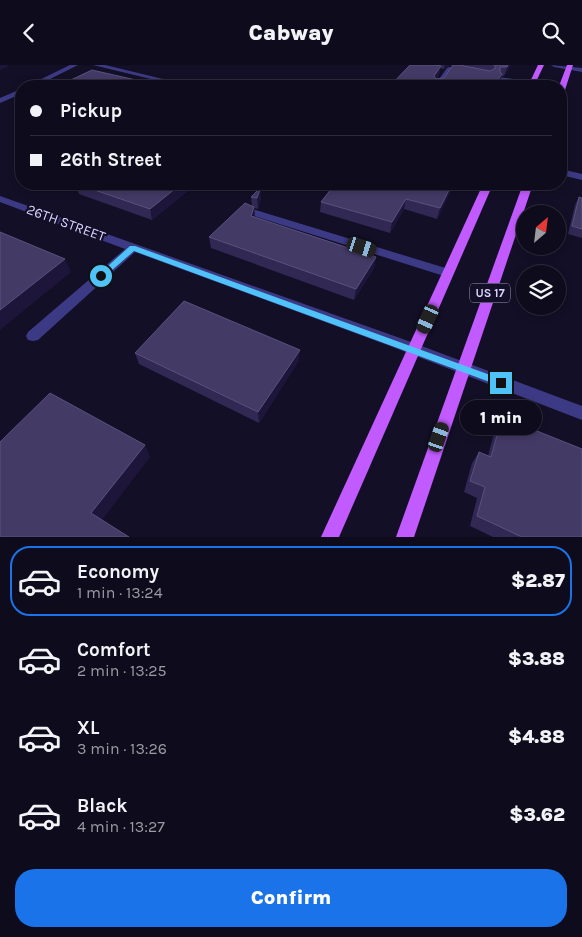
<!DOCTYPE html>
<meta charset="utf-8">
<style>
:root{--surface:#0e0b1c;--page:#1c1929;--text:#f1f3f6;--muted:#9b9ba3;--line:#2e2b3b;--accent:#1a73e8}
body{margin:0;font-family:Karla,sans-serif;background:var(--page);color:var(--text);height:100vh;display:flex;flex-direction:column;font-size:19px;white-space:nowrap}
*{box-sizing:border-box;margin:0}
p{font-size:16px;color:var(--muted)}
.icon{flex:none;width:28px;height:28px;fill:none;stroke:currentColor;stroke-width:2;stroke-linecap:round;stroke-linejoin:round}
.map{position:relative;height:472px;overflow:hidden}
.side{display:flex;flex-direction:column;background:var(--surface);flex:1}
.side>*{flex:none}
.guide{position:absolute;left:15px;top:15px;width:552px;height:110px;border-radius:20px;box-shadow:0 2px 8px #0003,0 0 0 1px var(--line);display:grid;align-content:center;height:110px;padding:0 15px;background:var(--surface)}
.needle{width:32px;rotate:28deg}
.buttons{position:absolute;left:516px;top:140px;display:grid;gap:10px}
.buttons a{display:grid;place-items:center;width:50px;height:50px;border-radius:50%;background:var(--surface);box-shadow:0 2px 8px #0003,0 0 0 1px var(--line);font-size:25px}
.end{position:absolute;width:22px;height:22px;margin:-11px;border:6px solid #4fc3f7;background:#111;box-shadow:0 0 0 2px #111}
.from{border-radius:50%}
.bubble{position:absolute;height:35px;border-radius:18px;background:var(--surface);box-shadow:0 2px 8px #0003,0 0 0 1px var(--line);font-size:16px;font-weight:800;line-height:35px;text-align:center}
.car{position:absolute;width:15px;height:30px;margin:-15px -8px;border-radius:6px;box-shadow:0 0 4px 1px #0007;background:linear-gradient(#222 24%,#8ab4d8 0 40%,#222 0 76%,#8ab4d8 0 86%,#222 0)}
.guide b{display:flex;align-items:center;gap:18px;height:48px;font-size:19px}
.guide b+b{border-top:1px solid var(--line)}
.guide i{width:12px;height:12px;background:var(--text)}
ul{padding:9px 0 0;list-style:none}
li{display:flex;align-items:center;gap:15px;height:70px;margin:0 10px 8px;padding:0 5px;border:2px solid transparent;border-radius:20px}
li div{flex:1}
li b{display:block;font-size:19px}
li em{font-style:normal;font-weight:800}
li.selected{border-color:var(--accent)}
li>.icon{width:45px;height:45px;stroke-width:1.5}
.button{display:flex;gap:10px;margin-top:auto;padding:10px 15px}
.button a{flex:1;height:58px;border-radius:20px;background:var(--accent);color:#fff;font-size:20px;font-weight:800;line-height:58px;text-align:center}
header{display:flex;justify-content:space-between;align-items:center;height:65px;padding:0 15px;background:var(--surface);font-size:22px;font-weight:800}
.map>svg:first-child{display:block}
</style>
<header><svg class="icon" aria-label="back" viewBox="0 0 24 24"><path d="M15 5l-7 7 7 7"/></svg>Cabway<svg class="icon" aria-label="search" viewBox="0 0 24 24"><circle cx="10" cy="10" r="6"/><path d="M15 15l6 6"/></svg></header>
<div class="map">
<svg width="582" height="472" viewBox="0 0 582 472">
<rect width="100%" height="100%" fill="#130f26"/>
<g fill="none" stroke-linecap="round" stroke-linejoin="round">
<g fill="#3d3a85" fill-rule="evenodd">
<path d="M70,0H78L36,21H27Z"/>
<path d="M93,0H105L192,21H180Z"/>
<path d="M551,0L582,3V7L554,2Z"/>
<path d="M449,2L469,7L466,9L451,6L440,21H434L447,3Z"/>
<path d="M499,12L533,17L537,19L533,21L502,16H499Z"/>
<path d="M21,24V29L0,38V33Z"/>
<path d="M561,104L582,109V115L561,110Z"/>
<path d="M0,131L400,273L582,341V355L390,281L135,187L38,275L33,276L28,275L26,271L28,267L125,184L0,137Z"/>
<path d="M252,144L452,205L454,208L452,211H444L248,149L247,147L248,145Z"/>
</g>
<g fill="#c25bff" fill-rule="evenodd">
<path d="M538,0H544L534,21H528Z"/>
<path d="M567,0H573L565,25L561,27V21H559Z"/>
<path d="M483,119H493L339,472H321Z"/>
<path d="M523,119H533L414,472H396Z"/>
</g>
</g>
<g fill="#312854" fill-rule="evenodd">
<path d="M410,0H511L504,11H502L500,18L497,21H390ZM449,0L453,1L444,13L437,14L439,10L440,3L444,4Z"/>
<path d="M75,119H189L190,124L152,155L79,129Z"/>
<path d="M335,119H454L437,154L404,144L390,168L320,147L321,137Z"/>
<path d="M261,122V133L258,144L254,143L255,152L376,192L374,203L354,235L211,183L209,172L252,141L251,132Z"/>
<path d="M579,132L582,133V173L568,169L575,140Z"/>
<path d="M135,288L299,295L259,358L139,299Z"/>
<path d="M502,352L582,472H493L470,461L477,433L464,427L472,398L479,387L488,391L495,364Z"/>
</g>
<g fill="#1d163a">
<path d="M0,0H7L8,2L0,5Z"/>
<path d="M444,0H449L444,4Z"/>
<path d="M508,0H511L504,11L507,2Z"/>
<path d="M441,1L439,10L432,20L434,11Z"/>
<path d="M502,9L500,18L497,21H494Z"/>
<path d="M136,15L137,21H126Z"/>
<path d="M181,119H189L190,124L152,155L150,144Z"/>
<path d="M452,119H454L453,122L437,154L440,143Z"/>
<path d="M261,122V133L258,144L257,133Z"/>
<path d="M406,134L404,144L390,168L392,157Z"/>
<path d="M254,142L255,153L251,151Z"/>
<path d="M376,192L374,203L354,235L356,224Z"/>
<path d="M65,194L71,207L0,265V245Z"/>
<path d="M300,285L299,295L259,358L258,347Z"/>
<path d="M145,380L150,392L99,459L91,448Z"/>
</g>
<g fill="#433a66" stroke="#5a527e">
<path d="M410,0H435L441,1L434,11L436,14L444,13L453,0H459L490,6L496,3L494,0H508L507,2H500V7L502,9L494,21H390Z"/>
<path d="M92,5L136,15L126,21H58Z"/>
<path d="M77,119H181L150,144Z"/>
<path d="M335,119H452L440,143L406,134L392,157L321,137Z"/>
<path d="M261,122L257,133L251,132Z"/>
<path d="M579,132L582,133V164L572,161Z"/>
<path d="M245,138L254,142L251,151L376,192L356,224L209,172Z"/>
<path d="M0,167L65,194L0,245Z"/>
<path d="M184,236L300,285L258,347L135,288Z"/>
<path d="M50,328L145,380L91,448L129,472H0V377Z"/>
<path d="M502,352L582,384V472H522L477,451L485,422L470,416L479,387L491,392Z"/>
</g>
<path fill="#4fc3f7" d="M130,181H135L504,315L506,318L501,322L498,320L134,186L103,213H98V210Z"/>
<g text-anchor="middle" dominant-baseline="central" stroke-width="4.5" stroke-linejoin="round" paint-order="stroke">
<rect fill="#130f26" stroke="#9e99be" stroke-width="1" x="470" y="218.5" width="40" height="19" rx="4"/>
<g font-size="12" font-weight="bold" fill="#d9d4ff">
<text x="490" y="228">US 17</text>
</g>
<g font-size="14" fill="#d9d4ff" stroke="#130f26">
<text transform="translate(66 158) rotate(20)">26TH STREET</text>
</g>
</g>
</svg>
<div class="buttons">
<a><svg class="needle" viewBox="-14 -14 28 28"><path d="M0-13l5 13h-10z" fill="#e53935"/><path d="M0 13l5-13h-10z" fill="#9b9ba3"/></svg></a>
<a><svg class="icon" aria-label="layers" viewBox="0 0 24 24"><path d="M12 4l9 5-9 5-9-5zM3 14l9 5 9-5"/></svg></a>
</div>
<i class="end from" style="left:101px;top:211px"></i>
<i class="end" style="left:501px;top:318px"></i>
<div class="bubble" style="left:460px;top:335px;width:82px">1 min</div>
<i class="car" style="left:362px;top:182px;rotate:108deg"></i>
<i class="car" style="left:428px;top:254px;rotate:204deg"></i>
<i class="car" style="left:439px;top:372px;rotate:19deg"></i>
<div class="guide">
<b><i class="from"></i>Pickup</b>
<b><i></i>26th Street</b>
</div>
</div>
<section class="side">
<ul>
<li class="selected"><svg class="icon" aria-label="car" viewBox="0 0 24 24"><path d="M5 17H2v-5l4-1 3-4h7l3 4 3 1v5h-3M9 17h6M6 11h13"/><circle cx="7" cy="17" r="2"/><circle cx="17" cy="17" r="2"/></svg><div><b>Economy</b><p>1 min · 13:24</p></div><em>$2.87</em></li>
<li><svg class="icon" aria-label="car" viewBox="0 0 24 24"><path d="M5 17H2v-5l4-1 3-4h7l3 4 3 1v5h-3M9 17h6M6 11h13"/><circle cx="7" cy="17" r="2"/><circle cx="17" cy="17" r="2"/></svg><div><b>Comfort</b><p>2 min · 13:25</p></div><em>$3.88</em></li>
<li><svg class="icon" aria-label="car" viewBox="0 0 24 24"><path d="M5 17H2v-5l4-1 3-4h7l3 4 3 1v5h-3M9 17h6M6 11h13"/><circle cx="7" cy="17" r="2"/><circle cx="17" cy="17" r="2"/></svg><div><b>XL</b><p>3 min · 13:26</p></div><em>$4.88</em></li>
<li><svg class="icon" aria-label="car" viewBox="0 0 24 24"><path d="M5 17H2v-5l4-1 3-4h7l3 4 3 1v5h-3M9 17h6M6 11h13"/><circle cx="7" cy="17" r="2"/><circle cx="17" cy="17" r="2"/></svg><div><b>Black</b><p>4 min · 13:27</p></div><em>$3.62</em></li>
</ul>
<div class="button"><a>Confirm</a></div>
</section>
